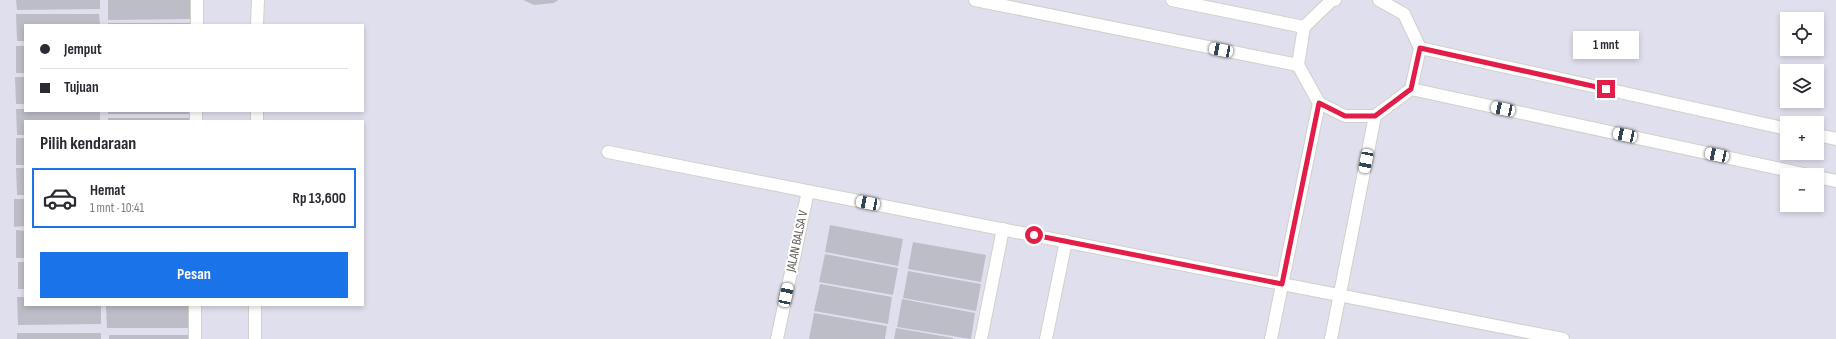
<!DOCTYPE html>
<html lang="id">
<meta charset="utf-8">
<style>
:root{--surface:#fff;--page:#f2f2f3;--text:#2b2b33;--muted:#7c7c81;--line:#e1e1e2;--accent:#1a73e8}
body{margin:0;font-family:"Sofia Sans Condensed",sans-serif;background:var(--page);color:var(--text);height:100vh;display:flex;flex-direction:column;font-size:15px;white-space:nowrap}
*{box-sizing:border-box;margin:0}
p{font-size:13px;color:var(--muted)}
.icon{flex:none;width:22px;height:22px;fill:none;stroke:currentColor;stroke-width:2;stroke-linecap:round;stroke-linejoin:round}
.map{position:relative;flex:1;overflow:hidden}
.side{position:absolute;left:24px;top:120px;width:340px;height:186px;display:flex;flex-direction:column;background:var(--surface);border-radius:0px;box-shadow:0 2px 6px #0003}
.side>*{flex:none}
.banner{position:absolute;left:24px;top:24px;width:340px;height:88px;border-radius:0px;box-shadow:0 2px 6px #0003;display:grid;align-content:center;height:88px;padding:0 16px;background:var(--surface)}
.controls{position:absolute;left:1780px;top:12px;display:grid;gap:8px}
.controls a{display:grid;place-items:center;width:44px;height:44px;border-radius:0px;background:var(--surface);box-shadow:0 2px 6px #0003;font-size:20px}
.end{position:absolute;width:18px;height:18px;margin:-9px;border:5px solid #e11d48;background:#fff;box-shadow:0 0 0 2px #fff}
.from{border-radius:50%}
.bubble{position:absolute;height:28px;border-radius:0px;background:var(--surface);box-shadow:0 2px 6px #0003;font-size:13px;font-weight:700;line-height:28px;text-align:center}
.car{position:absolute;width:12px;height:24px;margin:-12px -6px;border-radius:5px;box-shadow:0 0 3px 1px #0007;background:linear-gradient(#fff 24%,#345 0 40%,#fff 0 76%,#345 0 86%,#fff 0)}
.banner b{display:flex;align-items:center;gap:14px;height:38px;font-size:15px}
.banner b+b{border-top:1px solid var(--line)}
.banner i{width:10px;height:10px;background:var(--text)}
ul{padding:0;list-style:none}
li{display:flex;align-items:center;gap:12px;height:60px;margin:0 8px 6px;padding:0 8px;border:2px solid transparent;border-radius:0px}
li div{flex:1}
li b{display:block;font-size:15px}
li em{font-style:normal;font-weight:700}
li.selected{border-color:var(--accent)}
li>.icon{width:36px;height:36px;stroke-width:1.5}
h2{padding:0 16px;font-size:18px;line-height:48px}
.button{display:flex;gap:8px;margin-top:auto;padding:8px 16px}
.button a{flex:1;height:46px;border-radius:0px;background:var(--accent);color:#fff;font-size:16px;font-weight:700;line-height:46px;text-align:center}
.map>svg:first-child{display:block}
</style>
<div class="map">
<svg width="1836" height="339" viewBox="0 0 1836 339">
<rect width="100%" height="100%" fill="#e0dfed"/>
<g fill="#bdbdc7">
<path d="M16,0H100V9L17,10Z"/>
<path d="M108,0H191V19L108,20Z"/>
<path d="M523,0H558L554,3L534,5Z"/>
<path d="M16,14H99L100,25H25V41H17Z"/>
<rect x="108" y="23" width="84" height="2"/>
<rect x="16" y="46" width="9" height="27"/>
<path d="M15,77H25V104H16Z"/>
<path d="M16,109H25V111H100V121H25V135H17Z"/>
<rect x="108" y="111" width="83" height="3"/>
<rect x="108" y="118" width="83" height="3"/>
<rect x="16" y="138" width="9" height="27"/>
<path d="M16,168H25V195H17Z"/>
<path d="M14,199H25V226L14,227Z"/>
<path d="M830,225L903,239L898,266L825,252Z"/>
<path d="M16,230L25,231V258H16Z"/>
<path d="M913,242L986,255L981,282L908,269Z"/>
<path d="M825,254L898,268L893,295L819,282Z"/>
<rect x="18" y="262" width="7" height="27"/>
<path d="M908,271L981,284L976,311L903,298Z"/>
<path d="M820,284L892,297L888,324L814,311Z"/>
<path d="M17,297H25V305H101V324L18,325Z"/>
<path d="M902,299L975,313L971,339L897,327Z"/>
<path d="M106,305H190V328H107Z"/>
<path d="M814,313L887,326L885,339H809Z"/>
<path d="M896,328L953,338V339H894Z"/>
<rect x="17" y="333" width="84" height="6"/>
<rect x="109" y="335" width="83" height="4"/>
</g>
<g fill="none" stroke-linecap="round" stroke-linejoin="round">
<defs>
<g id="minor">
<path d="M975,0L1298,65"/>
<path d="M1172,0L1304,27"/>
<path d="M1335,0H1332L1304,27L1298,65L1319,103L1345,116H1375L1411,89L1420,48L1404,14L1379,0"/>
<path d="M197,25V0"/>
<path d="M257,25L258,0"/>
<path d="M1420,48L1787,129"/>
<path d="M1411,89L1808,175"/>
<path d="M196,121V111"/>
<path d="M257,121V111"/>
<path d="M1817,135L1836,139"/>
<path d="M608,152L1563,339"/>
<path d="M1817,177L1836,181"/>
<path d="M195,339V305"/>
<path d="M255,339V305"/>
<path d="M777,339L808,191"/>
<path d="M981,339L1003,229"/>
<path d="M1046,339L1066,241"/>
<path d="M1271,339L1319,103"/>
<path d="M1331,339L1375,116"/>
</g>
</defs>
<use href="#minor" stroke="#d1d0c9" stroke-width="14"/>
<use href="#minor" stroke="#fff" stroke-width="12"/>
</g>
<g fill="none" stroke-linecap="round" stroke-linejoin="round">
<path stroke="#e11d48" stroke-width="5" d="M1034,235L1282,284L1319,103L1345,116H1375L1411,89L1420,48L1606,89"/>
</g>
<g text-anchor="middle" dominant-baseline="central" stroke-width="4" stroke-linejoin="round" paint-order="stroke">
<g font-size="13" fill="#626058" stroke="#fff">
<text transform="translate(797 241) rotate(-78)">JALAN BALSA V</text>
</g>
</g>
</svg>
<div class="controls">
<a><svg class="icon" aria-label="locate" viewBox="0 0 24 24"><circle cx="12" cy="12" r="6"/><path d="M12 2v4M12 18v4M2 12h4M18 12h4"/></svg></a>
<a><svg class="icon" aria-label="layers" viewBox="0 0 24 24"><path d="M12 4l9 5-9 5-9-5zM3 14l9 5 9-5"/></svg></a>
<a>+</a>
<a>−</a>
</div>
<i class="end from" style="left:1034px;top:235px"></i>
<i class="end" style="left:1606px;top:89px"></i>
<div class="bubble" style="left:1573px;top:31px;width:66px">1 mnt</div>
<i class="car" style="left:1221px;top:50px;rotate:281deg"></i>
<i class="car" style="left:1503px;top:109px;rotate:282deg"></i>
<i class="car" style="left:1625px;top:135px;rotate:282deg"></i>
<i class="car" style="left:1717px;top:155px;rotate:282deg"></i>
<i class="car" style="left:1366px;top:161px;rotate:191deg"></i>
<i class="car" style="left:868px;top:203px;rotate:281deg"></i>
<i class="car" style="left:786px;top:295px;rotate:12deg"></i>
<div class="banner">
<b><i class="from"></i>Jemput</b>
<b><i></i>Tujuan</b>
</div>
<section class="side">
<h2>Pilih kendaraan</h2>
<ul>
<li class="selected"><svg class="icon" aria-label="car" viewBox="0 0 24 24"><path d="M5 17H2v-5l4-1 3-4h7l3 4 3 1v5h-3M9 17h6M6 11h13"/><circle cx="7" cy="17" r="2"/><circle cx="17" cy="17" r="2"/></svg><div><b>Hemat</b><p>1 mnt · 10:41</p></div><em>Rp 13,600</em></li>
</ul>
<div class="button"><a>Pesan</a></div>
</section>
</div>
